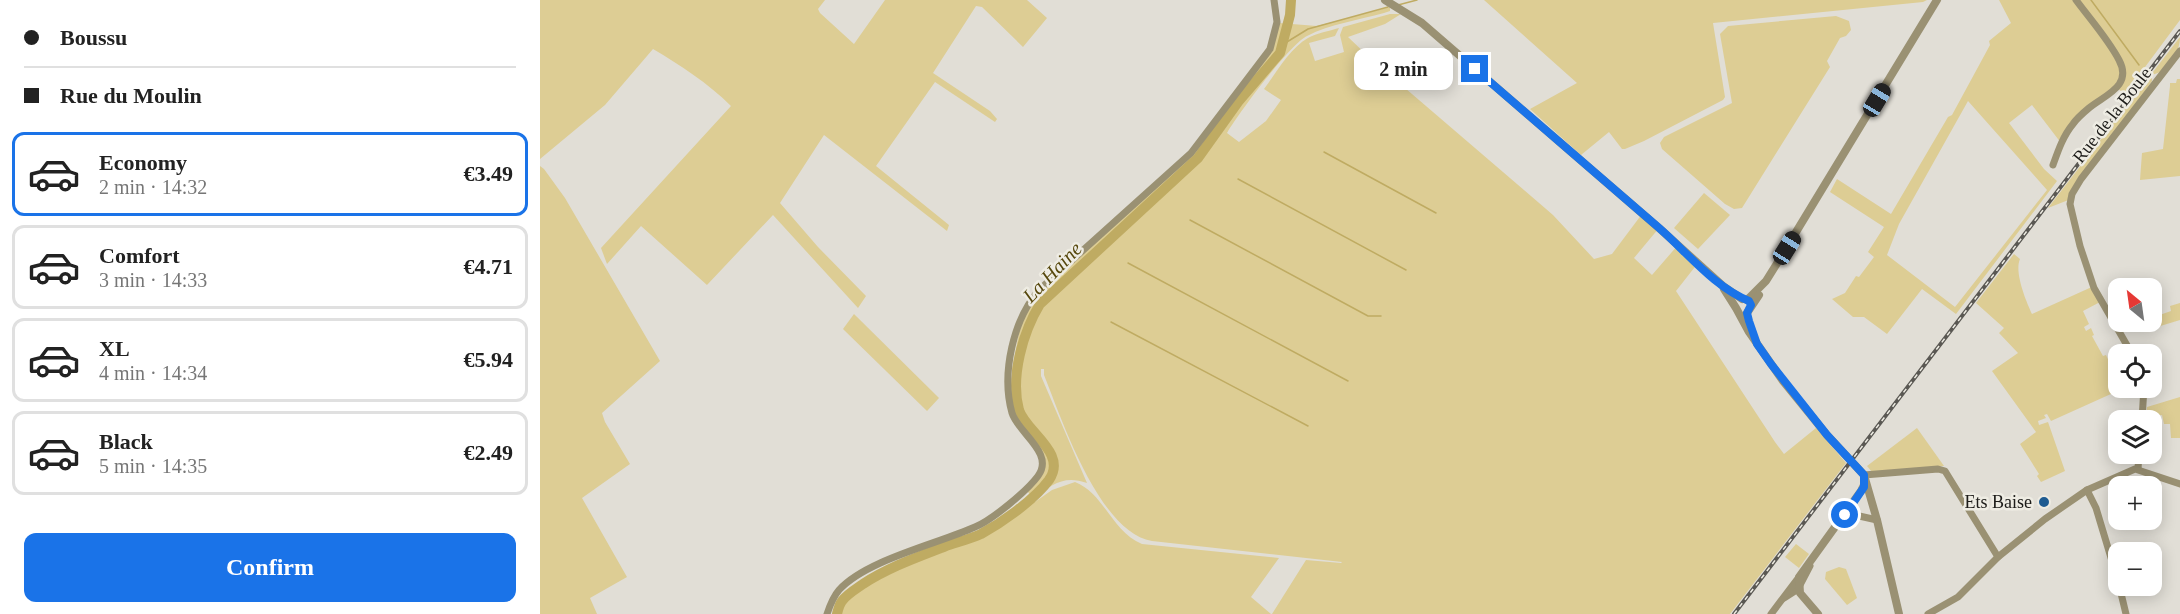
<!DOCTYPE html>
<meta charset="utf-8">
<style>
:root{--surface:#fff;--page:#f2f2f2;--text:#222;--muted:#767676;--line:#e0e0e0;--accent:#1a73e8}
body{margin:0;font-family:Georgia,serif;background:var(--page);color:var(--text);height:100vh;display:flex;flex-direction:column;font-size:22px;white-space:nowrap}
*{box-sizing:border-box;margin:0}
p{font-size:20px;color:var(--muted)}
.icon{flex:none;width:33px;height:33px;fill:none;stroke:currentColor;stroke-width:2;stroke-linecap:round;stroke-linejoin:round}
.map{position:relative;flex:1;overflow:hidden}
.sheet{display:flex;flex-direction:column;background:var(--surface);width:540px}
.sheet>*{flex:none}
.top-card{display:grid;align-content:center;height:132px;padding:0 24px;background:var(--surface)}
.needle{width:39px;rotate:331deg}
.tools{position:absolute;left:1568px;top:278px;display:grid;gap:12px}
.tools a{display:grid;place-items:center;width:54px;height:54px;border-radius:12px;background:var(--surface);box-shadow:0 3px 15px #0003;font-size:30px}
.end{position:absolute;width:27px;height:27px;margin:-14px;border:8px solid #1a73e8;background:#fff;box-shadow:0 0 0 3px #fff}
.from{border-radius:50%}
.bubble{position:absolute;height:42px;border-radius:12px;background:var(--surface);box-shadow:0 3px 15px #0003;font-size:20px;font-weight:600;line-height:42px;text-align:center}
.car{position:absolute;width:18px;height:36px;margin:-18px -9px;border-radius:8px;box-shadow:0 0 4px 2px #0007;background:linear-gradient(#222 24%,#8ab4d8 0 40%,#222 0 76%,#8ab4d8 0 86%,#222 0)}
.top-card b{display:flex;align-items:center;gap:21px;height:57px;font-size:22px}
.top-card b+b{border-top:2px solid var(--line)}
.top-card i{width:15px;height:15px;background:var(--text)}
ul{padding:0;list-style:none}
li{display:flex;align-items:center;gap:18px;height:84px;margin:0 12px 9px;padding:0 12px;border:3px solid var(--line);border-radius:12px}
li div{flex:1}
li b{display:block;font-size:22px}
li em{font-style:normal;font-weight:600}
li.selected{border-color:var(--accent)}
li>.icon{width:54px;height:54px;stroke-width:1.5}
.primary-button{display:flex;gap:12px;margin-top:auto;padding:12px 24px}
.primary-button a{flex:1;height:69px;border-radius:12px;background:var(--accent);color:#fff;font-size:24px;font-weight:600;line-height:69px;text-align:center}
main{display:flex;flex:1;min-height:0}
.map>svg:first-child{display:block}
</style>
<main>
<section class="sheet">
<div class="top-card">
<b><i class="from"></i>Boussu</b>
<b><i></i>Rue du Moulin</b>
</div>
<ul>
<li class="selected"><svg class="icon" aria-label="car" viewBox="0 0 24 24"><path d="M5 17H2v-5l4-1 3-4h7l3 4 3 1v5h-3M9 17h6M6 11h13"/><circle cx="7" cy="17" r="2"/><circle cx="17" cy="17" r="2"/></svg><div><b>Economy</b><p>2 min · 14:32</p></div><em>€3.49</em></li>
<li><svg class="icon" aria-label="car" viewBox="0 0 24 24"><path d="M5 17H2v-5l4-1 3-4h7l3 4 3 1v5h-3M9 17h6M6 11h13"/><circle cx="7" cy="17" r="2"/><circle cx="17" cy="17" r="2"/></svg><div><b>Comfort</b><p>3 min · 14:33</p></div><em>€4.71</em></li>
<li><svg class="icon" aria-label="car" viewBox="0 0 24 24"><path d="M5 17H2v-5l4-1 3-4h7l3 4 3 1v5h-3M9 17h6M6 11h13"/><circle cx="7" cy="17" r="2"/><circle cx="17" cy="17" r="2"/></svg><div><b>XL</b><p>4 min · 14:34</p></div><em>€5.94</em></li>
<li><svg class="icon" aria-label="car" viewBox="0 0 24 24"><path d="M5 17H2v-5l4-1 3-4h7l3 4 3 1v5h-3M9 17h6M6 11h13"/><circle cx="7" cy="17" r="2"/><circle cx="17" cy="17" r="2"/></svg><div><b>Black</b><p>5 min · 14:35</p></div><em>€2.49</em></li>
</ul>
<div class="primary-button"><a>Confirm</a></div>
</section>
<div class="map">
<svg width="1640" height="614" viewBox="0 0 1640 614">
<rect width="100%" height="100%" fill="#e1ded6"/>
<g fill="#ddcd94" fill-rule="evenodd">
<path d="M0,0H285L278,9L280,13L314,44L345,0H487L507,18L483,47L442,7L436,6L393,73L450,111L457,119L455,122L395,82L336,166L409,225L407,231L284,135L240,203L278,247L326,296L318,308L233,215L167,285L101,226L67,264L61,248L191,106C168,83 140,65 113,49L65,105L0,159Z"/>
<path d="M944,0H1387L1383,2L1173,23L1185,97L1183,100L1104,141L1085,149H1082L1069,132L1041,155L990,109L1037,83Z"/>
<path d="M1459,0H1640V20L1585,94L1577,88L1550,107L1521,143L1492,105L1469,123L1504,169L1517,181L1416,314L1382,289L1347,334L1324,317H1313L1292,299L1305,293L1316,276L1319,277L1334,257L1328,252L1344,227L1290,192L1297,179L1351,214L1408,117L1412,115L1450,45L1449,41L1471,23ZM1428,101L1507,190L1415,307L1347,255L1359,224Z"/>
<path d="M850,7V11L844,13C819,20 790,24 767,36C750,44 698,114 687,133L699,142L726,121L741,100L724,89C737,72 749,49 768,38C777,33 789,31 799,28L795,36L769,43L775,61L804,52L800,35L803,27L850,14H861L845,24L808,37L830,58L1013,215L1054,259L1072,254L1102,214L1119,228L1094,258L1112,275L1138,245L1158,263L1136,291L1235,442L1244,454L1276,428L1306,463L1190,614H732L766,560L801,563L802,562L612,541C559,532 522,420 504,375V369H501V376L547,483C524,475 512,484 494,499L487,491L504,466L473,411L472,369L481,322L501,291L647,160L724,61L739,23L777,26Z"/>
<path d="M1296,16L1309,21L1311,30L1306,36L1300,38L1287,61L1290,67L1202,208L1194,209L1185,204L1122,149L1120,143L1124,137L1192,103L1180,34L1188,26Z"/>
<path d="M1640,37C1640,53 1628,71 1612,75V81L1531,199L1508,208Z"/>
<path d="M1637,79H1640V176L1600,180L1602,153L1623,149L1630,86V83H1636Z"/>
<path d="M0,166L4,169L25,198L120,361L62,413L65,422L90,464L42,498L87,577L50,598L57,614H0Z"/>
<path d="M1164,193L1190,215L1158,249L1134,228Z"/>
<path d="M1474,254L1480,259C1474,272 1486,301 1492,314L1554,286L1562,301L1543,311L1549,324L1544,327L1546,331L1551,328L1554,335L1552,336L1563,356L1566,355L1578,380V387L1582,389L1511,421L1507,414L1504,415L1506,418L1498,421L1499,425L1508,422L1525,471L1501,482L1497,476L1499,474L1480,444L1496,432L1452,371L1478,353L1459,333L1464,328L1436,303Z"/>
<path d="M1640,303V320L1604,331L1601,321H1611V318L1631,311L1630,306Z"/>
<path d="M314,314L399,398L387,411L303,329Z"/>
<path d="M1640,397V438H1631L1630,424H1624L1622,415L1606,419L1607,407Z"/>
<path d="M1377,428L1404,466L1332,472L1327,466Z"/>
<path d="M535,482C564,493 572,532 602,544L739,558L711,597L731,614H299C300,610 302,605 305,601C322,578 409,552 439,537C459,528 475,514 493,501L495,502L512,490Z"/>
<path d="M1256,544L1269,554L1259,568L1245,557Z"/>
<path d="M1299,567L1306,569L1317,598L1307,605L1285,579L1286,572Z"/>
</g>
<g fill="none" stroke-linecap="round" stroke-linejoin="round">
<g stroke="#bfab62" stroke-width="1.5">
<path d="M1551,0L1599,65"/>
<path d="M858,5L877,0"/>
<path d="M742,45L768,29L848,7"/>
<path d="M784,152L896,213"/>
<path d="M698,179L866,270"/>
<path d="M650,220L828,316H841"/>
<path d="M588,263L808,381"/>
<path d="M571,322L768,426"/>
</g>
<path stroke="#bfab62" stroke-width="10" d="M297,614C298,610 299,605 302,601C307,594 316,589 323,584C349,567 378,557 406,546C418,542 430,539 441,534C463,522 494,500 509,480C528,453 486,432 479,410C470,377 483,332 500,304L658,158L698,102L740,53L750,15L751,0"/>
<g stroke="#9a9173" stroke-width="7">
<path d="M1513,165C1518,151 1523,136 1533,124C1537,118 1543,113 1549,108C1565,95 1593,86 1579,60C1568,39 1550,19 1536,0"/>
<path d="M1592,354L1554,288L1540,246L1530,204L1532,194L1541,179L1640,51"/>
<path d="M1602,420L1604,387"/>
<path d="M1598,469L1599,453"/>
<path d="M1324,475L1398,469L1405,471L1458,557"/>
<path d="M1547,490L1556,508L1578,581"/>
<path d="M1306,513L1337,520"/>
<path d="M1579,585L1586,614"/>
<path d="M1244,598L1258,589L1270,566"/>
<path d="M287,614C290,605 293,597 299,590C326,560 397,544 435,527C452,520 487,491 498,476C515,453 478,433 472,413C461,374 473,319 500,289L651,153L730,49L737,22L734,0"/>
<path d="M1231,614L1259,577"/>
<path d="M1388,614L1418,597L1458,557L1505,519L1547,490L1595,469L1640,484"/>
</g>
<g stroke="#9a9173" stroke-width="8">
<path d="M845,0L882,23L1119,228L1183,286L1202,299"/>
<path d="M1184,289L1196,308L1209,332L1243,381L1287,435L1324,475L1337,520L1359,614"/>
<path d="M1207,300L1226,281L1236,265L1397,0"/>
<path d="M1207,313L1219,295"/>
<path d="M1278,614L1260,593L1259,577L1321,491L1325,483L1324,478"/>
</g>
<defs>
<path id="rail" d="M1194,614L1640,31"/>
</defs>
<use href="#rail" stroke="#5a5853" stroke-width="4"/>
<use href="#rail" stroke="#eeece3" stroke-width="1.5" stroke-dasharray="4.5" stroke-linecap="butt"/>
</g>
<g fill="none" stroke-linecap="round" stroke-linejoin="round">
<path stroke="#1a73e8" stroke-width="8" d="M935,69C996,122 1057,175 1118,227C1147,252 1174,287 1209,301L1211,305L1207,313L1209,321L1217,344L1231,364L1287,435L1324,475V487L1305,515"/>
</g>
<circle fill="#1e5b91" stroke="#eeece3" stroke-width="2" cx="1504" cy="502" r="6"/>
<g text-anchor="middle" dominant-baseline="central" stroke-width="5" stroke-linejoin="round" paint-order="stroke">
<g font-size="18" fill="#1d1c19" stroke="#eeece3">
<text transform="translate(1572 115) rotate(-52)">Rue de la Boule</text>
</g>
<g font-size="18" fill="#1d1c19" stroke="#eeece3" text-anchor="end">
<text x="1492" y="502">Ets Baise</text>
</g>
<g font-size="20" font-style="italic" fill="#56470c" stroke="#eeece3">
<text transform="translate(512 272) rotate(-46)">La Haine</text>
</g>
</g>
</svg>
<div class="tools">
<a><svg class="needle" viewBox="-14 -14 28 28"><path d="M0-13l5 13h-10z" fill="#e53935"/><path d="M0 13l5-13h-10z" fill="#767676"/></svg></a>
<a><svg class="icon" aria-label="locate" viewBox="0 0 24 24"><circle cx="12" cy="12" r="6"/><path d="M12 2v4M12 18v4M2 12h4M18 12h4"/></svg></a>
<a><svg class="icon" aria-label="layers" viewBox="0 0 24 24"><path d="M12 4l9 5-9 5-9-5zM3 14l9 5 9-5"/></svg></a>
<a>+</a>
<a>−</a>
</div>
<i class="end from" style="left:1305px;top:515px"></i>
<i class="end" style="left:935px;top:69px"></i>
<div class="bubble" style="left:814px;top:48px;width:99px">2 min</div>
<i class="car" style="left:1337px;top:100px;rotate:31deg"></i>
<i class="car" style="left:1247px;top:248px;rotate:32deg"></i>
</div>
</main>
